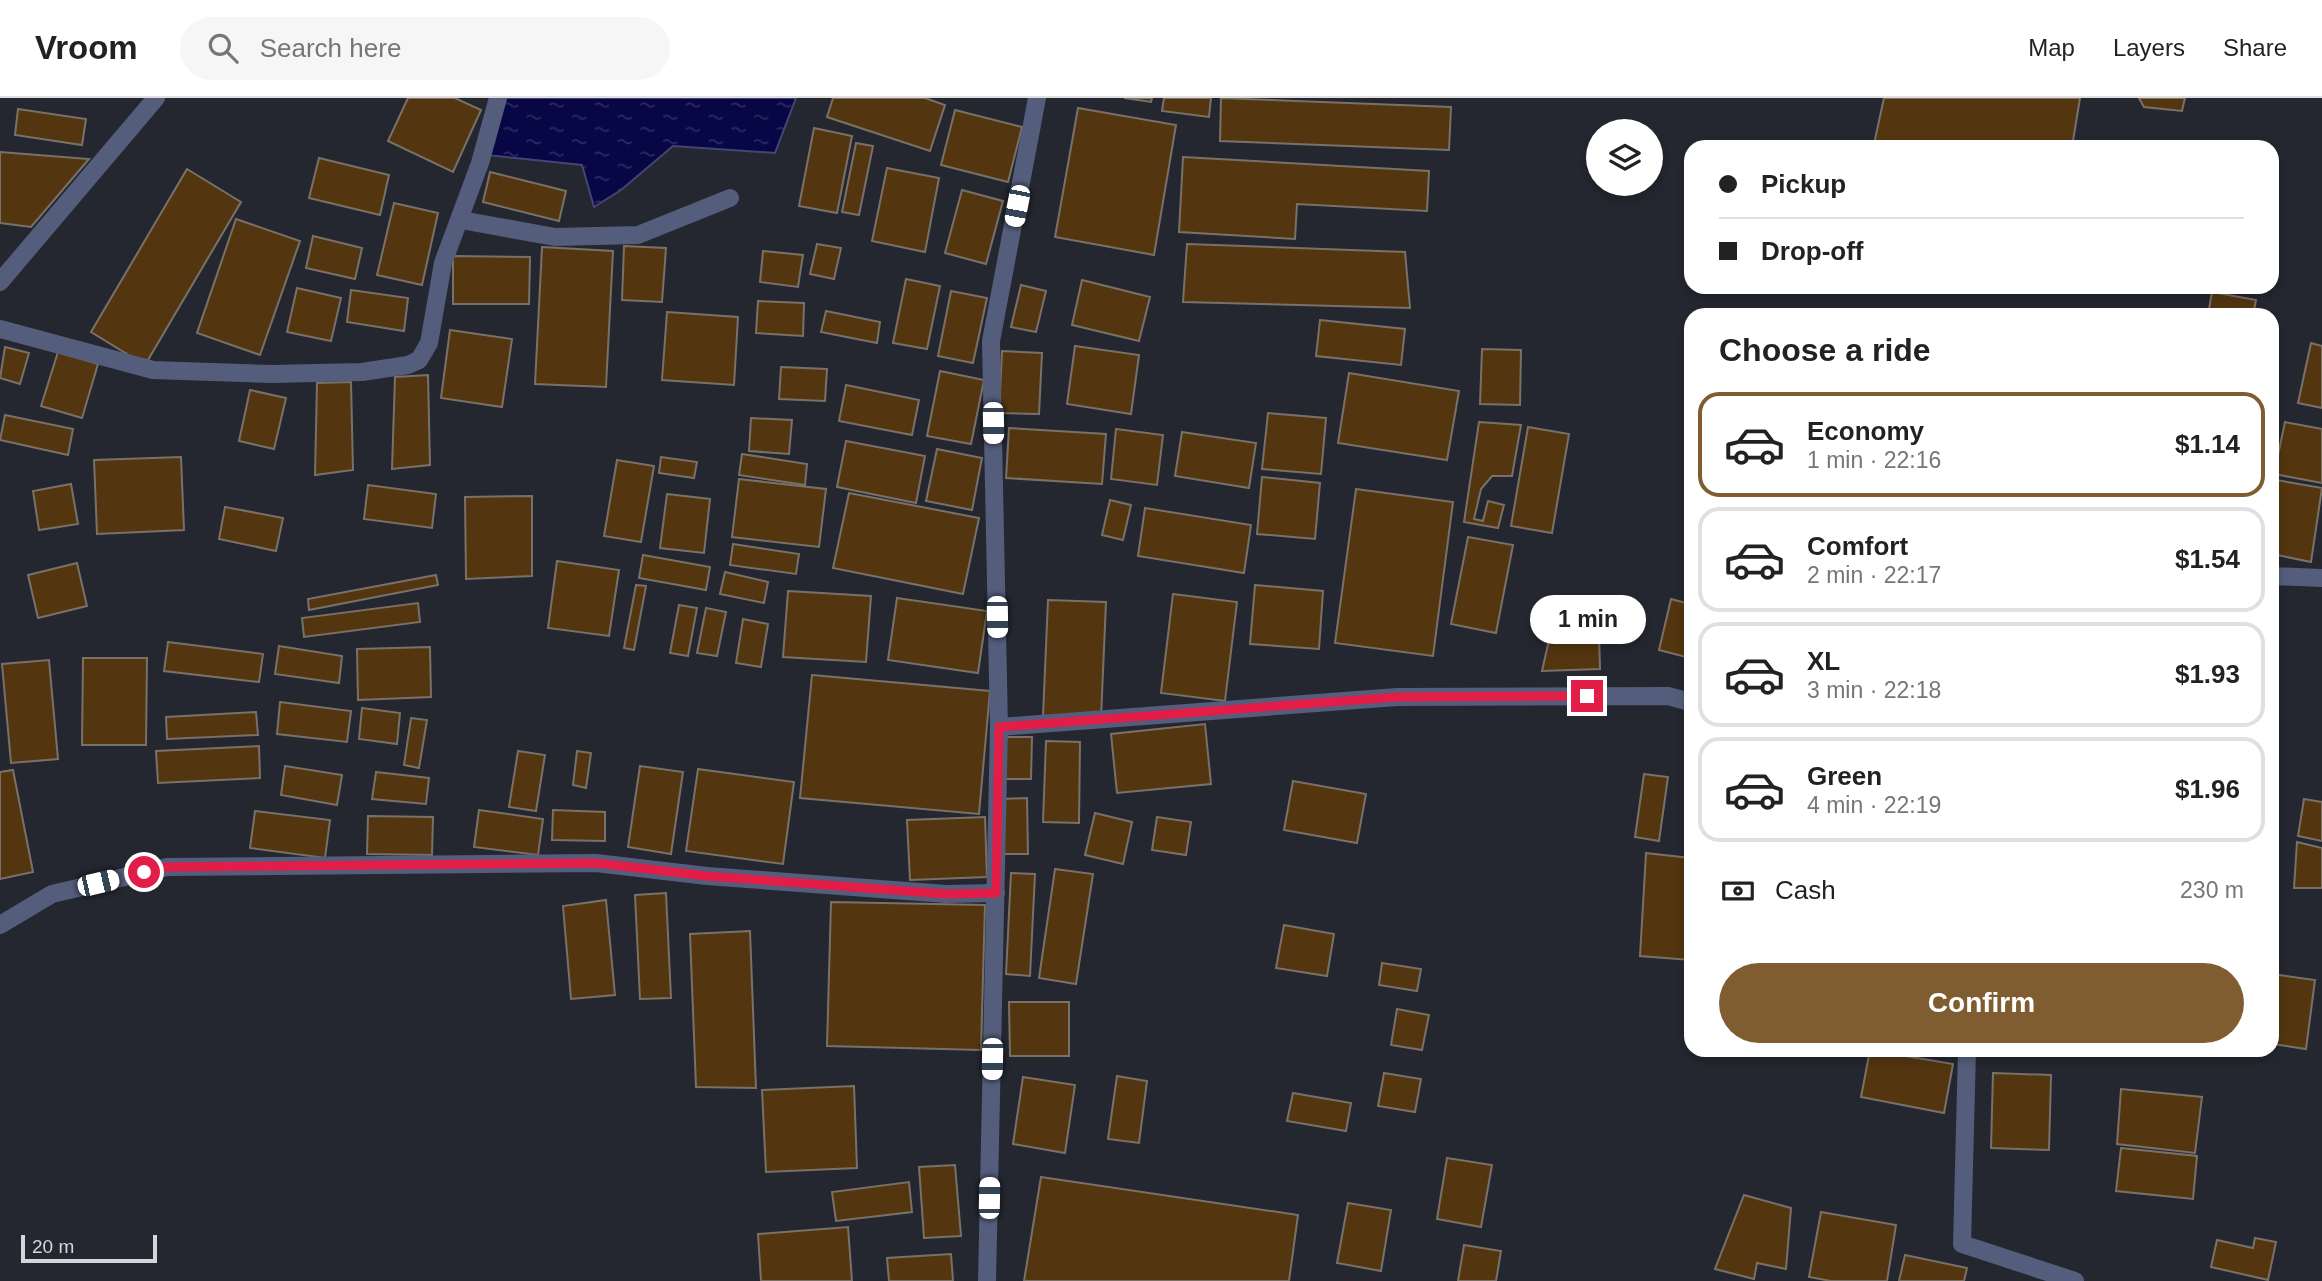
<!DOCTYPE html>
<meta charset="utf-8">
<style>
:root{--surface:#fff;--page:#f6f6f6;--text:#222;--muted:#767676;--line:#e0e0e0;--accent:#7f5d30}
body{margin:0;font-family:Arial,sans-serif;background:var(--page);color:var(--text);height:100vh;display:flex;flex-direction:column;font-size:26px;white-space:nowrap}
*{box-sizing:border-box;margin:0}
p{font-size:23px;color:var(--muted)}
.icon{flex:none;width:38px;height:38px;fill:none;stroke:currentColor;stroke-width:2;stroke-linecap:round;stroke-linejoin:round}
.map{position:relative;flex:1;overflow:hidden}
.sheet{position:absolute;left:1684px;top:210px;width:595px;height:749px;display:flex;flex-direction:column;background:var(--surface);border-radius:21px;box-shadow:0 4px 10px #0003}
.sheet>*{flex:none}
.banner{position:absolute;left:1684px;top:42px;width:595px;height:154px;border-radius:21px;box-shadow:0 4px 10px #0003;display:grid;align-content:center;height:154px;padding:0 35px;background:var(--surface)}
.controls{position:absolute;left:1586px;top:21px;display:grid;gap:14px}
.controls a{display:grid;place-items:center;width:77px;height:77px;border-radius:50%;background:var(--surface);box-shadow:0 4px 10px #0003;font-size:35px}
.scale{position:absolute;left:21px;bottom:18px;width:136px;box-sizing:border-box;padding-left:7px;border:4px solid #d4d6db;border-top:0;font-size:19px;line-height:24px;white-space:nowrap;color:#d4d6db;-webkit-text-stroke:5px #24272f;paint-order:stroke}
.end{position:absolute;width:32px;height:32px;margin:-16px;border:9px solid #e11d48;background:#fff;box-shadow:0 0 0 4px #fff}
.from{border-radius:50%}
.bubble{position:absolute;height:49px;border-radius:24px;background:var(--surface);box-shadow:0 4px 10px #0003;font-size:23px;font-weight:600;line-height:49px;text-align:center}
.car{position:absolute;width:21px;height:42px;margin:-21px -10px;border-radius:9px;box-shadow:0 0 5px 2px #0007;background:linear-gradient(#fff 24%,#345 0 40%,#fff 0 76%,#345 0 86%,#fff 0)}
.banner b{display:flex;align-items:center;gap:24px;height:66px;font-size:26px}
.banner b+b{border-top:2px solid var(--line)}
.banner i{width:18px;height:18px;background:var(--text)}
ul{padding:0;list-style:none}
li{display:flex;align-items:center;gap:21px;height:105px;margin:0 14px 10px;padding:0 21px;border:4px solid var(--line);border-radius:21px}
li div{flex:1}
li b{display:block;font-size:26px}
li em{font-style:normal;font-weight:600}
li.on{border-color:var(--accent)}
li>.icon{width:63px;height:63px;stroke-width:1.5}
h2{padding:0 35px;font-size:32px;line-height:84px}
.pay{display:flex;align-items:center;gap:18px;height:77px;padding:0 35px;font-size:26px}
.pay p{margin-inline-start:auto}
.action{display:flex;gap:14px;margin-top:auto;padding:14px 35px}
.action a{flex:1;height:80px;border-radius:42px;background:var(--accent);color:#fff;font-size:28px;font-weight:600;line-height:80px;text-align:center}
header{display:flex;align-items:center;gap:42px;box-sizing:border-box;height:98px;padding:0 35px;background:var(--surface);border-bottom:2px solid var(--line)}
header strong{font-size:33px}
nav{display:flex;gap:38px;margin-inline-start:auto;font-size:24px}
.search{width:490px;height:63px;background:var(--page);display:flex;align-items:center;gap:18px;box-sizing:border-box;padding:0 24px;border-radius:38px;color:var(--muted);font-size:26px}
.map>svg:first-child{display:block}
</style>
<header>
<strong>Vroom</strong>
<div class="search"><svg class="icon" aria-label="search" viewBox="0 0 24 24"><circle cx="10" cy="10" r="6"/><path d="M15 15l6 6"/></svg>Search here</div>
<nav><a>Map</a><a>Layers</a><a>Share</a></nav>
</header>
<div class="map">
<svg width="2322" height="1183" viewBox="0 0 2322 1183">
<defs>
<pattern id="water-ripples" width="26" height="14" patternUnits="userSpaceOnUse" patternTransform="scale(1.75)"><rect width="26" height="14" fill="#080746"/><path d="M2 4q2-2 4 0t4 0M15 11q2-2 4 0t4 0" fill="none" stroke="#2b2a60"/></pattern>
</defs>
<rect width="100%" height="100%" fill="#24272f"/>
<path fill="url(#water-ripples)" stroke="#454573" stroke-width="2" d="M503,0H796L775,55L673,48L621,92L594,109L582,67L487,57Z"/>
<g fill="#533610" stroke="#797168" stroke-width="2">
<path d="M408,0H455L481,12L453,74L388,43Z"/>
<path d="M833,0H925L945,7L930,53L827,19Z"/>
<path d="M1124,0H1152L1151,4Z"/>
<path d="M1164,0H1211L1209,19L1162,13Z"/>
<path d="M1221,0L1451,9L1449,52L1220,43Z"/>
<path d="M1884,0H2080L2072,49H1891L1874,46Z"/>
<path d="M2139,0H2185L2182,13L2144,9Z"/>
<path d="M1078,10L1176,27L1154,157L1055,139Z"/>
<path d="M18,11L86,21L82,47L15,37Z"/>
<path d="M955,12L1022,29L1008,84L941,67Z"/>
<path d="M814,30L852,38L837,115L799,108Z"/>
<path d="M856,45L873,48L859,117L842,114Z"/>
<path d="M0,54L89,61L31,129L0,125Z"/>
<path d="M1183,59L1429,73L1427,113L1297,106L1295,141L1179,134Z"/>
<path d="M319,60L389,77L380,117L309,100Z"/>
<path d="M887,70L939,80L925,154L872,143Z"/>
<path d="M187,71L241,104L145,267L91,234Z"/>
<path d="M490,74L566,93L559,123L483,104Z"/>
<path d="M962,92L1003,103L986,166L945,155Z"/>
<path d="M394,105L438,115L422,187L377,177Z"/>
<path d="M236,121L300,143L260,257L197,235Z"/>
<path d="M313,138L362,150L355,181L306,170Z"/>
<path d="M817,146L841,150L834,181L810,176Z"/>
<path d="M1187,146L1405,154L1410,210L1183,204Z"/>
<path d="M624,148L666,150L662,204L622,202Z"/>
<path d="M542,149L613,153L606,289L535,286Z"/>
<path d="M763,153L803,157L798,189L760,184Z"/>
<path d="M453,158L530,159L529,206H453Z"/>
<path d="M906,181L940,188L927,251L893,245Z"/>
<path d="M1082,182L1150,199L1139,243L1072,227Z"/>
<path d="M1021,187L1046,193L1036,234L1011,229Z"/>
<path d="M297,190L341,200L331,243L287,234Z"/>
<path d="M351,192L408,200L404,233L347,224Z"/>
<path d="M951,193L987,200L973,265L938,258Z"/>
<path d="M2212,194L2256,202L2253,217H2208Z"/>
<path d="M758,203L804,205L803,238L756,235Z"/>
<path d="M826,213L880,224L877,245L821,234Z"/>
<path d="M667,214L738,219L734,287L662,282Z"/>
<path d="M1320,222L1405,231L1401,267L1316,258Z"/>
<path d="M450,232L512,241L502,309L441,300Z"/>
<path d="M2311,245L2322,248V310L2298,305Z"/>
<path d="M1075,248L1139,257L1131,316L1067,306Z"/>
<path d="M5,249L29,255L20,286L0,280Z"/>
<path d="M1482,251L1521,252L1520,307L1480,306Z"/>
<path d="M1002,253L1042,255L1039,316L999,315Z"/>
<path d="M58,254L98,266L82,320L41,308Z"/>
<path d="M781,269L827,271L825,303L779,301Z"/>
<path d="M940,273L984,282L971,346L927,338Z"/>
<path d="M1349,275L1459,293L1447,362L1338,345Z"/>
<path d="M428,277L430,367L392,371L395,279Z"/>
<path d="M351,284L353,372L315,377L317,285Z"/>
<path d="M846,287L919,302L912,337L839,323Z"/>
<path d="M250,292L286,300L274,351L239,343Z"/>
<path d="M1268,315L1326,320L1321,376L1262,371Z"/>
<path d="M5,317L73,331L68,357L0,342Z"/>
<path d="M751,320L792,322L789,356L749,353Z"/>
<path d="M1479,324L1521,327L1512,378H1492L1481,391L1474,421L1483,423L1488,403L1504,407L1498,430L1464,424Z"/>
<path d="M2285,324L2322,331V385L2274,376Z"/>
<path d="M1528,329L1569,336L1552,435L1511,428Z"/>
<path d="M1009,330L1106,336L1102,386L1006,380Z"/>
<path d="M1116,331L1163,337L1157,387L1111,381Z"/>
<path d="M1182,334L1256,345L1249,390L1175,378Z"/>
<path d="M846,343L925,358L916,405L837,389Z"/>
<path d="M937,351L982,360L972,412L926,403Z"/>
<path d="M742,356L807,366L805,387L739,377Z"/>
<path d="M181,359L184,432L97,436L94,362Z"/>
<path d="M661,359L697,364L694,380L659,375Z"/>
<path d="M617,362L654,368L641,444L604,438Z"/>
<path d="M1262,379L1320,385L1315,441L1257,436Z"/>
<path d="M739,381L826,391L819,449L732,439Z"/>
<path d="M2276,382L2322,390L2311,464L2272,456V405Z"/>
<path d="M71,386L78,426L39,432L33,393Z"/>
<path d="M368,387L436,396L432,430L364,421Z"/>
<path d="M1356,391L1453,404L1433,558L1335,545Z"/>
<path d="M849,395L979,420L963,496L833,470Z"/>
<path d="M667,396L710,401L704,455L660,450Z"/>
<path d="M532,398V478L466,481L465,399Z"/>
<path d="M1110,402L1131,407L1123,442L1102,437Z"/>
<path d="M225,409L283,420L276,453L219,441Z"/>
<path d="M1145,410L1251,427L1244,475L1138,458Z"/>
<path d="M1468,439L1513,447L1496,535L1451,526Z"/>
<path d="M733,446L799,456L796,476L730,467Z"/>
<path d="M643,457L710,469L706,492L639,480Z"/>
<path d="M557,463L619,472L609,538L548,530Z"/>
<path d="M77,465L87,508L38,520L28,477Z"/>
<path d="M725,474L768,484L764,505L720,496Z"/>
<path d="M436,477L438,487L309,512L308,501Z"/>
<path d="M636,487L646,488L634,552L624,550Z"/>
<path d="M1255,487L1323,493L1319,551L1250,546Z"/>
<path d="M788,493L871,498L866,564L783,559Z"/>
<path d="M1173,496L1237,504L1225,603L1161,595Z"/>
<path d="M897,500L987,513L978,575L888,562Z"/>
<path d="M1598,500L1600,571L1542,573L1558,502Z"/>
<path d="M1671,501L1690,506V560L1659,552Z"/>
<path d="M1048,502L1106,504L1101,620L1043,618Z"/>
<path d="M418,505L420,524L304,539L302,520Z"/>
<path d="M679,507L697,510L688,558L670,555Z"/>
<path d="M706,510L726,514L717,558L697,555Z"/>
<path d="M743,521L768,526L761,569L736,565Z"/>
<path d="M168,544L263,556L259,584L164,573Z"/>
<path d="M279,548L342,558L339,585L275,576Z"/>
<path d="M430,549L431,599L358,602L357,551Z"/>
<path d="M83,560H147L146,647H82Z"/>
<path d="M49,562L58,661L11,665L2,566Z"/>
<path d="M812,577L990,593L979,716L800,700Z"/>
<path d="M280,604L351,613L347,644L277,636Z"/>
<path d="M362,610L400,615L397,646L359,641Z"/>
<path d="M256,614L258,637L167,641L166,619Z"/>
<path d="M411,620L427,622L419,670L404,667Z"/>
<path d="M1205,626L1211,686L1117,695L1111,636Z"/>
<path d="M1001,639H1032L1031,681H1001Z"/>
<path d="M1046,643L1080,644L1079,725L1043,724Z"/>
<path d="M259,648L260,680L158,685L156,653Z"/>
<path d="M518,653L545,657L536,713L509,709Z"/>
<path d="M577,653L591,655L586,690L573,687Z"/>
<path d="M285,668L342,677L337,707L281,697Z"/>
<path d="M640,668L683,674L671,756L628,749Z"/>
<path d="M698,671L794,684L783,766L686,753Z"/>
<path d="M13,672L33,774L0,781V674Z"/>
<path d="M376,674L429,680L426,706L372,701Z"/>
<path d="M1644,676L1668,679L1659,743L1635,739Z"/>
<path d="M1293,683L1366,696L1357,745L1284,732Z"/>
<path d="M1027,700L1028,756H1001V701Z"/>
<path d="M2304,701L2322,704V743L2298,738Z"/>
<path d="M479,712L543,721L538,757L474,749Z"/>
<path d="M553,712L605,714V743L552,742Z"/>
<path d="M255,713L330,722L325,760L250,750Z"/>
<path d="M1095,715L1132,724L1123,766L1085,757Z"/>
<path d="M368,718L433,719L432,757L367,756Z"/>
<path d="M985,719L987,779L910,782L907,722Z"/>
<path d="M1157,719L1191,724L1186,757L1152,752Z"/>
<path d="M2297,744L2322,750V790H2294Z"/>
<path d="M1646,755L1690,760V862L1640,858Z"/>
<path d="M1055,771L1093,776L1076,886L1039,880Z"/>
<path d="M1011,775L1035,776L1030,878L1006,876Z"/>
<path d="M666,795L671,900L640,901L635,797Z"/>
<path d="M606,802L615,897L571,901L563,808Z"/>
<path d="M831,804L985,807L981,952L827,948Z"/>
<path d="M1284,827L1334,836L1327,878L1276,870Z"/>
<path d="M750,833L756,990L696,989L690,836Z"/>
<path d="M1382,865L1421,871L1417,893L1379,887Z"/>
<path d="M2272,876L2315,882L2306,951L2272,946Z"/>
<path d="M1009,904H1069V958H1010Z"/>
<path d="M1397,911L1429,917L1422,952L1391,947Z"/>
<path d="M1870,952L1953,966L1944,1015L1861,999Z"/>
<path d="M1384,975L1421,981L1415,1014L1378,1008Z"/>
<path d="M1993,975L2051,977L2049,1052L1991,1050Z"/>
<path d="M1117,978L1147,983L1139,1045L1108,1041Z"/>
<path d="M1023,979L1075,987L1065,1055L1013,1046Z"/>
<path d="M854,988L857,1070L766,1074L762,992Z"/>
<path d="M2121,991L2202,999L2195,1055L2117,1046Z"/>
<path d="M1293,995L1351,1005L1346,1033L1287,1023Z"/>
<path d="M2121,1050L2197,1058L2193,1101L2116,1093Z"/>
<path d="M1447,1060L1492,1067L1481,1129L1437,1121Z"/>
<path d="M955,1067L961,1138L924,1140L919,1069Z"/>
<path d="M1041,1079L1298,1117L1289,1183H1024Z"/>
<path d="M909,1084L912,1114L836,1123L832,1094Z"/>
<path d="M1744,1097L1791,1110L1786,1171L1757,1165L1754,1181L1715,1171Z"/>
<path d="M1348,1105L1391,1112L1381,1173L1337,1165Z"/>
<path d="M1821,1114L1896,1127L1887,1183H1831L1809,1179Z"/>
<path d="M848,1129L852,1183H761L758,1136Z"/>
<path d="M2255,1140L2276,1144L2268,1182L2211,1169L2217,1142L2253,1150Z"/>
<path d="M1464,1147L1501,1153L1496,1183H1458Z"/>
<path d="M951,1156L953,1183H889L887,1160Z"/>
<path d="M1905,1157L1967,1170L1964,1183H1899Z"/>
</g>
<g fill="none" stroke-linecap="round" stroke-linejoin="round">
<g stroke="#545d7b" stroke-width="18">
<path d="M461,122L555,139L638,137L730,100"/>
<path d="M0,184L156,0"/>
<path d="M0,231L153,272L272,276L362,274L408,267L419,262L429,245L443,165L480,65L498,0"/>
<path d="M2272,478L2322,480"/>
<path d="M999,629L1397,599L1668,598L1690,604"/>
<path d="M0,827L52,796L167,769L596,765L707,778L946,796L996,795"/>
<path d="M1967,952L1962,1146L2075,1183"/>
<path d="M987,1183L999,629L991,243L1037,0"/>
</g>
</g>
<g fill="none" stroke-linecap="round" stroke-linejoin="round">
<path stroke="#e11d48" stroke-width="9" d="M144,774L167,769L596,765L707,778L946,796L996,795L999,629L1397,599L1587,598"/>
</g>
</svg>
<div class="controls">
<a><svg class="icon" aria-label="layers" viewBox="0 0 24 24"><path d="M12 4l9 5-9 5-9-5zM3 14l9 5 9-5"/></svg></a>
</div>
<div class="scale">20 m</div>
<i class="end from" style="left:144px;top:774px"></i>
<i class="end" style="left:1587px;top:598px"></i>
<div class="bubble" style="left:1530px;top:497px;width:116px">1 min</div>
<i class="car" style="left:1017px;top:108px;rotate:191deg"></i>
<i class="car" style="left:993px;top:325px;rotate:179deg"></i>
<i class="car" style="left:997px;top:519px;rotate:179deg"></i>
<i class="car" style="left:98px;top:785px;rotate:77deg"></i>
<i class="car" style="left:992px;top:961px;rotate:181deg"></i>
<i class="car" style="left:989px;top:1100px;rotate:1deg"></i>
<div class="banner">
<b><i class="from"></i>Pickup</b>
<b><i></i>Drop-off</b>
</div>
<section class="sheet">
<h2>Choose a ride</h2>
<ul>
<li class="on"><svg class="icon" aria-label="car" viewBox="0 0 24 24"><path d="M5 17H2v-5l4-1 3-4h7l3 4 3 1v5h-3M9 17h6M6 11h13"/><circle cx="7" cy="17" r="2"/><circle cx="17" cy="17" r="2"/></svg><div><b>Economy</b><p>1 min · 22:16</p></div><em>$1.14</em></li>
<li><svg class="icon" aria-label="car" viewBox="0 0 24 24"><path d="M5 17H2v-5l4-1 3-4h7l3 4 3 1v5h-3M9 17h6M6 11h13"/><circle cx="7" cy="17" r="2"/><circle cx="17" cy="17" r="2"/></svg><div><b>Comfort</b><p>2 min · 22:17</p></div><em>$1.54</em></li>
<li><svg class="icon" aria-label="car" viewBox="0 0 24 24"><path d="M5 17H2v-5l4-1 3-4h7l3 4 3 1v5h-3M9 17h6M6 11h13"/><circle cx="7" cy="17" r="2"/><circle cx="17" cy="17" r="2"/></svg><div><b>XL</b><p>3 min · 22:18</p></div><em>$1.93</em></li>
<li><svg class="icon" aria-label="car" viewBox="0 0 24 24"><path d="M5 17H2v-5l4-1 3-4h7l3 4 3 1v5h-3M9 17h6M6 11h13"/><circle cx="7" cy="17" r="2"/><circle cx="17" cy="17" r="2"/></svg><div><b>Green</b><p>4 min · 22:19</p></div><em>$1.96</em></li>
</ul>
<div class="pay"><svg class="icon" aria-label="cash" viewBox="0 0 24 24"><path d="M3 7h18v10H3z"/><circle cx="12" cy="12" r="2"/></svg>Cash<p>230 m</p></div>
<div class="action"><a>Confirm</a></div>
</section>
</div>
